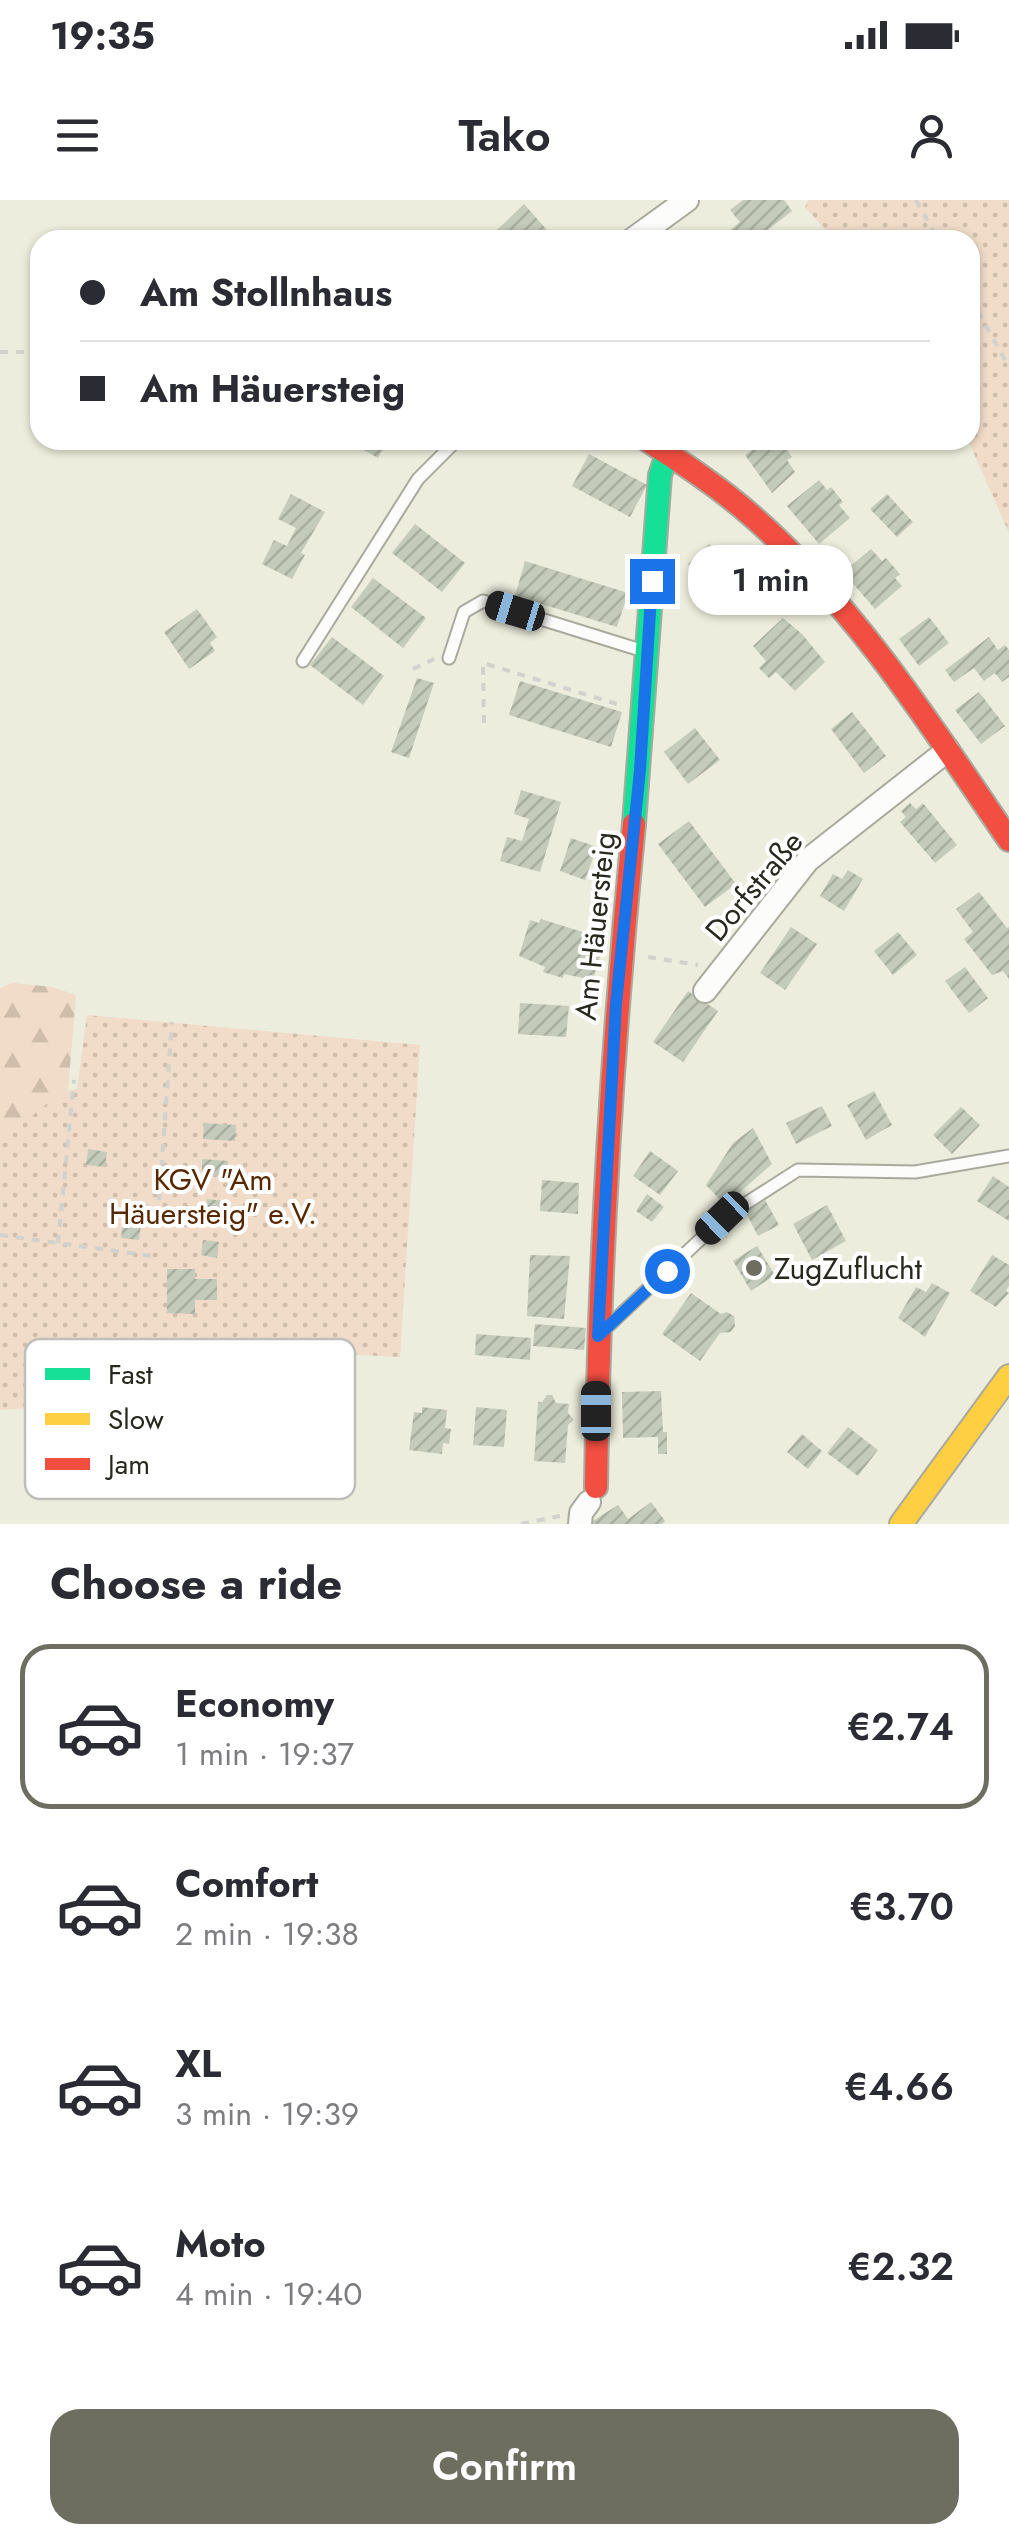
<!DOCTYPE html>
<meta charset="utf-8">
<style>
:root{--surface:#fff;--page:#f2f2f3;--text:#2b2b33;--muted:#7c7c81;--line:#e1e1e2;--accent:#6d6d60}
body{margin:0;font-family:Jost,sans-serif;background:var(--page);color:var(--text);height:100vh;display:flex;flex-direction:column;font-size:38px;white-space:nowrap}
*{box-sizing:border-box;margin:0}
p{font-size:32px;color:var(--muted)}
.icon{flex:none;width:55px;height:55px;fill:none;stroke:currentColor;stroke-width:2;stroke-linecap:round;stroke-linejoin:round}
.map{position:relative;height:1324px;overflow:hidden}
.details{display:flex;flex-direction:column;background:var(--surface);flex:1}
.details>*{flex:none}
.hud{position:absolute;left:30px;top:30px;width:950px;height:220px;border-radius:30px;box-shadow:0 2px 8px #0004;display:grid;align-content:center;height:220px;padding:0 50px;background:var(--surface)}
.end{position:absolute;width:45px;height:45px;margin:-22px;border:12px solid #1a73e8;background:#fff;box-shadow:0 0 0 5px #fff}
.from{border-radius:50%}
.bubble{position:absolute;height:70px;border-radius:30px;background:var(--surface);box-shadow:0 2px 8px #0004;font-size:32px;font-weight:600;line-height:70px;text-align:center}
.car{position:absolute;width:30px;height:60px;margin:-30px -15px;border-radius:12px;box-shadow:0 0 8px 2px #0007;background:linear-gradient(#222 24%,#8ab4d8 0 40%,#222 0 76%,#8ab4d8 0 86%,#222 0)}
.hud b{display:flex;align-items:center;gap:35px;height:95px;font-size:38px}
.hud b+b{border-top:2px solid var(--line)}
.hud i{width:25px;height:25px;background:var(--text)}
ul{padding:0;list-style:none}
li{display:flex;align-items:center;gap:30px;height:165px;margin:0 20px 15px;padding:0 30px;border:5px solid transparent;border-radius:30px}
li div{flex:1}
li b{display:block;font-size:38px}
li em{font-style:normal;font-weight:600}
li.selected{border-color:var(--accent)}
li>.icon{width:90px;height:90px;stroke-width:1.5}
h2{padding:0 50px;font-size:45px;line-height:120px}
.primary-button{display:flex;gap:20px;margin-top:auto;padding:20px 50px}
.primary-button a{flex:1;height:115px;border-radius:30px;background:var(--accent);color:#fff;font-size:40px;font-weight:600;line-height:115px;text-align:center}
.status{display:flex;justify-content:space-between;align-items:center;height:70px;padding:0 50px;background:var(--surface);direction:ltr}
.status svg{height:28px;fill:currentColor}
header{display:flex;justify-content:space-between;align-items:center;height:130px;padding:0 50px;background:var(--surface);font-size:45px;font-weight:600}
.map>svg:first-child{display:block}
</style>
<div class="status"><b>19:35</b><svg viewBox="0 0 49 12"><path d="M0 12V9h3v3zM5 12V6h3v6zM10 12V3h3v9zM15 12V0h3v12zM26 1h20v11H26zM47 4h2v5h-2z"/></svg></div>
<header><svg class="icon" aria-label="menu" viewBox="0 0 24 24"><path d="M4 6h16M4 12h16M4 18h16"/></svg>Tako<svg class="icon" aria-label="person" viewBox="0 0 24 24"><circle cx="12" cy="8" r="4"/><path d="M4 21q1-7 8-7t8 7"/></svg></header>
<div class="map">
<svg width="1009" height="1324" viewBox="0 0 1009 1324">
<defs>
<pattern id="grass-dots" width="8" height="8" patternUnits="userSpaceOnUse" patternTransform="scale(2.5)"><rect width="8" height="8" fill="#f0dcc8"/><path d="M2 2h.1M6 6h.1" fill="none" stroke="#cebdab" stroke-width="1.8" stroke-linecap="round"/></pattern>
<pattern id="forest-firs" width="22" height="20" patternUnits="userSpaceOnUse" patternTransform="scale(2.5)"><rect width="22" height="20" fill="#f0dcc8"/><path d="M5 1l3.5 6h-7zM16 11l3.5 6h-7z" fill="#cebdab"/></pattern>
<pattern id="building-hatch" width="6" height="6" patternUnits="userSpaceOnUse" patternTransform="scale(2.5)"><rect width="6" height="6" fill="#c4cbba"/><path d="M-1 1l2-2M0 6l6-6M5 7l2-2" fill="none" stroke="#a8ae9f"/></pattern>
</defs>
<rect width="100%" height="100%" fill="#ededdd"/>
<g fill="url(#grass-dots)">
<path d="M809,0H1009V333L968,240L970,40H834L805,7Z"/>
<path d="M87,815L420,845L400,1157L283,1151L126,1201L0,1210V937C27,924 46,893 77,889Z"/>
</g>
<path fill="url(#forest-firs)" d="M13,783L52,787L76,795L68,891C42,903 26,925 0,937V788Z"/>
<g fill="url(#building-hatch)">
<path d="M743,0H784L792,11L755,40H726L723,36L740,22L730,10Z"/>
<path d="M524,4L547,30L536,40H500L494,33Z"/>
<path d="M346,240H388L378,258Z"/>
<path d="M766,240H780L792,257L787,260L795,272L772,293L745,255Z"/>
<path d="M589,254L647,285L630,317L572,286Z"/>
<path d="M819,280L827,290L831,287L843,302L839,305L850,318L819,344L787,306Z"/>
<path d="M291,294L325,312L301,353L305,355L292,379L262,364L274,340L287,346L296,328L278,319Z"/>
<path d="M887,294L913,322L897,337L870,309Z"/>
<path d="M415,324L465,363L442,392L392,353Z"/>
<path d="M709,344L740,376L719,396L688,364Z"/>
<path d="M871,349L882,361L886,358L900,374L895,378L902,386L875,409L843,372Z"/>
<path d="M525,361L628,393L617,427L515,396Z"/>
<path d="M373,378L426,418L403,448L351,407Z"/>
<path d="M197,409L217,437L210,443L215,451L189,469L164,432Z"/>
<path d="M929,417L949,443L919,466L899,439Z"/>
<path d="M783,418L802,434L825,462L795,491L776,472L769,478L759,468L766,461L753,446Z"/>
<path d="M332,437L384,476L363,505L310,465Z"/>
<path d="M989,437L998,450L1005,445L1009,450V477L1002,482L995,473L984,481L974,468L954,482L945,470Z"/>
<path d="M417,478L434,483L409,558L391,552Z"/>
<path d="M520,481L622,512L611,547L509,515Z"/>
<path d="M979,492L1005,526L981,544L955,510Z"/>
<path d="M852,512L886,556L864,573L831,529Z"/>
<path d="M695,528L720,560L688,584L664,552Z"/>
<path d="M521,590L561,602L540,672L500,661L507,637L522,641L529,619L514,614Z"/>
<path d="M910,603L916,609L923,603L957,645L935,663L900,622L906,617L901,611Z"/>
<path d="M689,621L736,684L705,707L658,644Z"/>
<path d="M571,638L597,647L585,680L560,671Z"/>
<path d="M606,641L616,644L609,667L599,664Z"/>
<path d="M848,670L863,679L844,711L820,696L833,674L842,679Z"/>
<path d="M979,692L1007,728L1009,727V779L1003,771L992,775L964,739L973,732L956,709Z"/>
<path d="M541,719L595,736L594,740L604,743L593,780L564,774L563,778L543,772L545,767L519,756L530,720L539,723Z"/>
<path d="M791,727L817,744L785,790L760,773Z"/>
<path d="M898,732L917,755L893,775L874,751Z"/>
<path d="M965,767L988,798L969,813L945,781Z"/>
<path d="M688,791L718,811L683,862L653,842Z"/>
<path d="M520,803L569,806L566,837L518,834Z"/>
<path d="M874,891L892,925L866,940L847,905Z"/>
<path d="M822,906L832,926L796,944L786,923Z"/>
<path d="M961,907L980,925L952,954L933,935Z"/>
<path d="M204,923L236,925L235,941L203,939Z"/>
<path d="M753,928L772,964L725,1005L706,985L733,943Z"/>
<path d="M88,949L107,952L105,967L86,965Z"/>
<path d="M650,951L678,971L660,995L633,976Z"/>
<path d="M202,959L228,961L227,976L202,974Z"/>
<path d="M993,976L1009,987V1021L977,1001Z"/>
<path d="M542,980L579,983L578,1014L540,1011Z"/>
<path d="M647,994L664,1007L652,1022L636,1011Z"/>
<path d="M207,999L224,1001L221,1018L204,1015Z"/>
<path d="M765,1000L779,1025L758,1036L745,1011Z"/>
<path d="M827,1005L846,1041L812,1060L793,1024Z"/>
<path d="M123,1021L141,1024L139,1040L121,1038Z"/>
<path d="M203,1040L219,1042L217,1058L201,1055Z"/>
<path d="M757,1046L775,1075L751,1091L733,1061Z"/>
<path d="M530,1055L570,1056L564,1119L527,1116Z"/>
<path d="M992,1055L1009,1065V1086L1006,1091L1009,1093L996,1107L970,1091Z"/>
<path d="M167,1069H195V1079H217V1100H195V1114L167,1113Z"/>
<path d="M932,1083L950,1093L925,1137L898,1118L916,1087L926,1092Z"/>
<path d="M691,1093L721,1114L727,1112L734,1116L735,1126L731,1132L720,1133L700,1161L662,1134Z"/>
<path d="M535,1124L586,1128L584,1150L533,1146Z"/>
<path d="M476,1134L531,1138L530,1160L475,1155Z"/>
<path d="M661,1191L663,1232H667V1254H658V1237L623,1238L622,1192Z"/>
<path d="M547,1195H552L556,1203L569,1204L568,1213L574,1220L568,1225L565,1263L534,1261L538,1202H542Z"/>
<path d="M422,1207L447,1210L445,1228L451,1229L449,1244L443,1243L442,1254L409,1250L414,1212L422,1213Z"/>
<path d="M476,1207L507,1210L504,1247L473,1245Z"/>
<path d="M848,1227L878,1250L858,1276L827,1253Z"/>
<path d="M802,1234L822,1251L808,1269L787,1252Z"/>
<path d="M651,1302L665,1321L662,1324H588L618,1305L628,1319Z"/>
</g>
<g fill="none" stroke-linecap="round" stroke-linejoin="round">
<defs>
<g id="lane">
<path d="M449,458L464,412L483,401L647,452"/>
<path d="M303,461L418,279L457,240"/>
<path d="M603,1131L723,1018L798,970L915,972L1009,956"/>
</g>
<g id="street">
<path d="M632,40L687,0"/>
<path d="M705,791L808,660L948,550"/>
<path d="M580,1324L581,1313L589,1302"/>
</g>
<path id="fast" d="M634,624L660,275L668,252"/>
<path id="slow" d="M901,1324L1009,1176"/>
<g id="jam">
<path d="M647,240C684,264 719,287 752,316C856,407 932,527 1009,640"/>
<path d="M596,1287C599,1065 612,845 634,624"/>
</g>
</defs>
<use href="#lane" stroke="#a9aa9d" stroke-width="15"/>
<use href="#street" stroke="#a9aa9d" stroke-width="26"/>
<use href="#fast" stroke="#a9aa9d" stroke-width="26"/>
<use href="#slow" stroke="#a9aa9d" stroke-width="26"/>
<use href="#jam" stroke="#a9aa9d" stroke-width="26"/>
<g stroke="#d1d1cd" stroke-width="4" stroke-dasharray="8 8" stroke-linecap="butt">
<path d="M916,0L938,40"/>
<path d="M970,97L1009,167"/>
<path d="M0,152H40"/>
<path d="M413,469L434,459"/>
<path d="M484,523L483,463L620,505"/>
<path d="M648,757L698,765"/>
<path d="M158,1016L172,822"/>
<path d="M0,1035L152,1056"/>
<path d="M58,1043L74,880"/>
<path d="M521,1324L560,1316"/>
</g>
<use href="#lane" stroke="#fcfcfa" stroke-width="11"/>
<use href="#street" stroke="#fcfcfa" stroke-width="22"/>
<use href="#fast" stroke="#16e098" stroke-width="22"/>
<use href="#slow" stroke="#ffcf43" stroke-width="22"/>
<use href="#jam" stroke="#f24e42" stroke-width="22"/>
</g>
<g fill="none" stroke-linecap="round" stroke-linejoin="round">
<path stroke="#1a73e8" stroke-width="12" d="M652,381L640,570L616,804L598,1136L667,1071"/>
</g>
<circle fill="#6d6d60" stroke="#fff" stroke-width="4" cx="754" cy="1068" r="10"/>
<g text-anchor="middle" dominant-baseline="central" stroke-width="8" stroke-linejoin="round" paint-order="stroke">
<g font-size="30" fill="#28281d" stroke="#fff">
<text transform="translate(754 686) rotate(-50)">Dorfstraße</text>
<text transform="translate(595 726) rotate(-84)">Am Häuersteig</text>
</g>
<g font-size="30" fill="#582900" stroke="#fff">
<text x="213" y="979">KGV "Am<tspan x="213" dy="34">Häuersteig" e.V.</tspan></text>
</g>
<g font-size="30" fill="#28281d" stroke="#fff" text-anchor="start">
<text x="774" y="1068">ZugZuflucht</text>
</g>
</g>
<rect x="25" y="1139" width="330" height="160" rx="15" fill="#fff" stroke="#bebebb" stroke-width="2.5"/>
<rect x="45" y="1168" width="45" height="12" fill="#16e098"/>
<rect x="45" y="1213" width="45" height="12" fill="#ffcf43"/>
<rect x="45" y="1258" width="45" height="12" fill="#f24e42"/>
<g font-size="28" fill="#28281d">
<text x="108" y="1184">Fast</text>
<text x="108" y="1229">Slow</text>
<text x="108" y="1274">Jam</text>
</g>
</svg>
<i class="end from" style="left:667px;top:1071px"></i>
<i class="end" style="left:652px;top:381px"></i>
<div class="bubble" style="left:688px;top:345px;width:165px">1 min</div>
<i class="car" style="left:515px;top:411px;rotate:287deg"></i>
<i class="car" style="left:722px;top:1018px;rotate:226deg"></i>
<i class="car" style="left:596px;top:1211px;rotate:0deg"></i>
<div class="hud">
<b><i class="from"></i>Am Stollnhaus</b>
<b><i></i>Am Häuersteig</b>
</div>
</div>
<section class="details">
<h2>Choose a ride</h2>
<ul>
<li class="selected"><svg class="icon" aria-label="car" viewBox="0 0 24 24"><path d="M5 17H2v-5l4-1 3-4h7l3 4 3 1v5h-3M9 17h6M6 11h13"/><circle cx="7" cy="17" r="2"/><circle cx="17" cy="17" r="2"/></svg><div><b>Economy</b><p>1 min · 19:37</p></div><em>€2.74</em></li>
<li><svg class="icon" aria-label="car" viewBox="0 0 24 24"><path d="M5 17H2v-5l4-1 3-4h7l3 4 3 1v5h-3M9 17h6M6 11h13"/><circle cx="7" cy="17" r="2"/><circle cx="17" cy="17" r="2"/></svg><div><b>Comfort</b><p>2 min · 19:38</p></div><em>€3.70</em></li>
<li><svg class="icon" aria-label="car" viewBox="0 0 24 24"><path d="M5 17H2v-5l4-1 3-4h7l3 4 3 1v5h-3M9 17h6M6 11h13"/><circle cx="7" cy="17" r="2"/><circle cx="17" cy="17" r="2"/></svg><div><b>XL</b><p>3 min · 19:39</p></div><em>€4.66</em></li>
<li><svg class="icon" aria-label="car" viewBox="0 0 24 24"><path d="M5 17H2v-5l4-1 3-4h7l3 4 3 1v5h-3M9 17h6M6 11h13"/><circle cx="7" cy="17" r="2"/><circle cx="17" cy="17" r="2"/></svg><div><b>Moto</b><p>4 min · 19:40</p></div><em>€2.32</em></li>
</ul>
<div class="primary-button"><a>Confirm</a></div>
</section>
